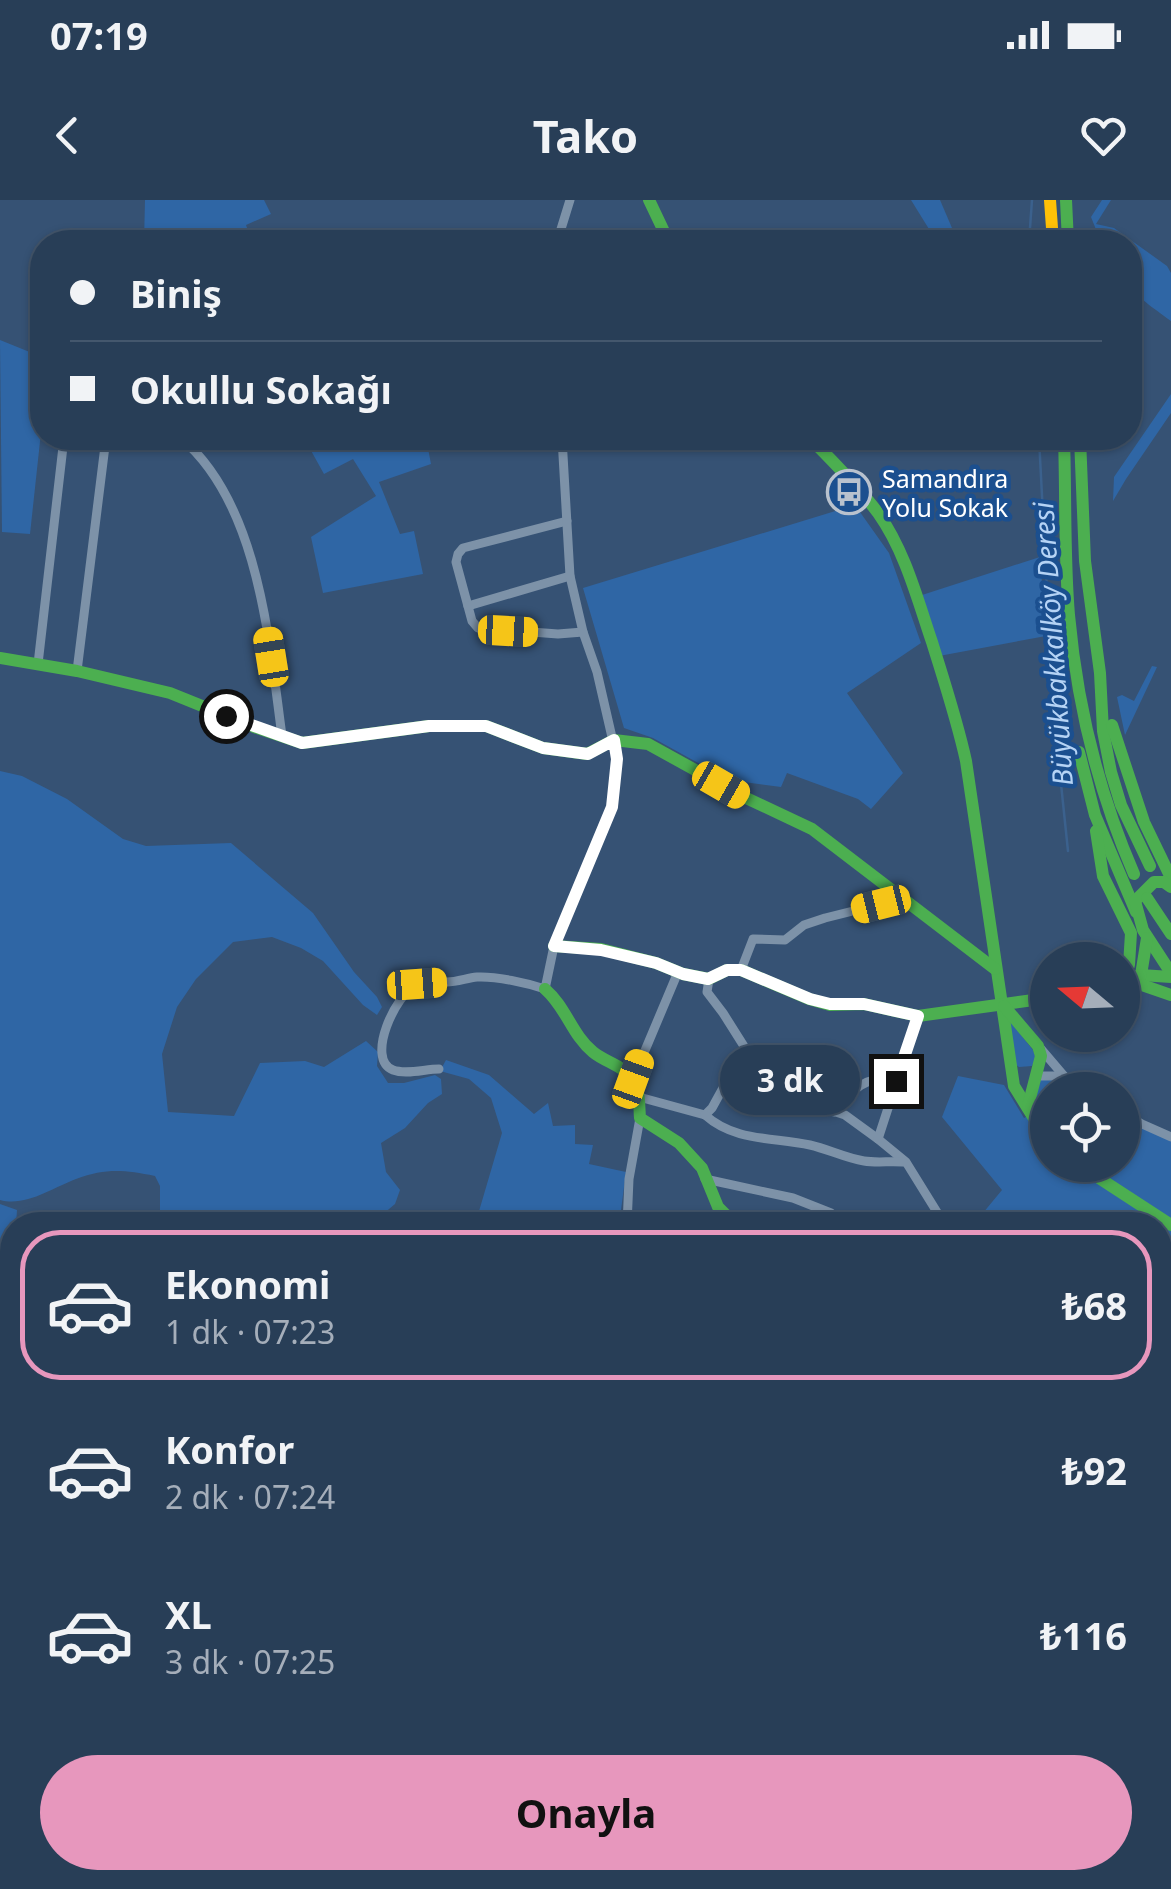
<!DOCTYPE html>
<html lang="tr">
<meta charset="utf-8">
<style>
:root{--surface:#283e57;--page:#344961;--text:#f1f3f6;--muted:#a5aeba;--line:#44576d;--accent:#e797bd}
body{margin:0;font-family:"Noto Sans",sans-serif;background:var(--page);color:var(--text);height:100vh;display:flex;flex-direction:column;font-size:38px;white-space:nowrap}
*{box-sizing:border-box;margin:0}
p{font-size:32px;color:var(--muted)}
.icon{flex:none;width:55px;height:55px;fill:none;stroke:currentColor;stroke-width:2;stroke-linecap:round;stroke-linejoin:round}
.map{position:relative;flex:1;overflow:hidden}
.sheet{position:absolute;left:0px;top:1012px;width:1172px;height:678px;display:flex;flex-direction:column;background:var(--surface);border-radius:40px 40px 0 0;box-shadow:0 2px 8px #0004,0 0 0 2px var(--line)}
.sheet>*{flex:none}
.hud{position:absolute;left:30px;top:30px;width:1112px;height:220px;border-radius:40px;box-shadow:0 2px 8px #0004,0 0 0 2px var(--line);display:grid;align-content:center;height:220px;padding:0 40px;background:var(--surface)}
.needle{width:65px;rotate:289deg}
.fabs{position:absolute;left:1030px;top:742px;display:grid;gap:20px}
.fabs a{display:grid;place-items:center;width:110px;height:110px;border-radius:50%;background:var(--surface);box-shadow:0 2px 8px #0004,0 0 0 2px var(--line);font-size:50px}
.end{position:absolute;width:45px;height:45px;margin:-22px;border:12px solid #fff;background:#111;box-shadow:0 0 0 5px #111}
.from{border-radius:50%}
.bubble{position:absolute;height:70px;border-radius:35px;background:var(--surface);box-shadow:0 2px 8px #0004,0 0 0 2px var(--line);font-size:32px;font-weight:700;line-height:70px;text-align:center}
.car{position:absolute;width:30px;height:60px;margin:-30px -15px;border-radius:12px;box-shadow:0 0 8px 2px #0007;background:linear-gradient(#f5c518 24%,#345 0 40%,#f5c518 0 76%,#345 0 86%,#f5c518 0)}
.hud b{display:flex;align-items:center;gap:35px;height:95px;font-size:38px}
.hud b+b{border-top:2px solid var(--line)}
.hud i{width:25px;height:25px;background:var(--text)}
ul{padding:18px 0 0;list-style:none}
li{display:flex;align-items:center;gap:30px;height:150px;margin:0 20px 15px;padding:0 20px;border:5px solid transparent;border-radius:40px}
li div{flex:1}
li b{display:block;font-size:38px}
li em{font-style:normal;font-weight:700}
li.active{border-color:var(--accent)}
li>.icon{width:90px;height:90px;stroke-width:1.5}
.button{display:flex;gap:20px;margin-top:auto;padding:20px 40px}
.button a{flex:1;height:115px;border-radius:60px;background:var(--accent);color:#111;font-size:40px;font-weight:700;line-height:115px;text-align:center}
.status{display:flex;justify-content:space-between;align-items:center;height:70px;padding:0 50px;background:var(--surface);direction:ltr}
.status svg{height:28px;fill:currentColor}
header{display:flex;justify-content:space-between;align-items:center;height:130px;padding:0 40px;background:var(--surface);font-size:45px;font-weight:700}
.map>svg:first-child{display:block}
</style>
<div class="status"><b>07:19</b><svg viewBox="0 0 49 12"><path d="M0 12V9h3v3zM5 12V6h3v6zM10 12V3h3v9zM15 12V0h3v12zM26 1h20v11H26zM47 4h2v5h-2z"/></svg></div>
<header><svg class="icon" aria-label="back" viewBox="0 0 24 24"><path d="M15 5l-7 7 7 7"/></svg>Tako<svg class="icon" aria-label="heart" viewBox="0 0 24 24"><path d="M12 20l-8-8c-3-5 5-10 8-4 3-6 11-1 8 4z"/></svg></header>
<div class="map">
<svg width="1171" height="1689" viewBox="0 0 1171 1689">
<rect width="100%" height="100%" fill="#365274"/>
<g fill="#2f66a5">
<path d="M145,0H264L271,14L246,25L252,42H144Z"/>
<path d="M911,0H940L958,42H937Z"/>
<path d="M1102,0H1111L1096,24L1114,28L1167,66L1171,73V121C1129,90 1130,95 1130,42H1101L1091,17Z"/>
<path d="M0,140L42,157V223L30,334L2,332Z"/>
<path d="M1171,194V213L1126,279L1113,301L1114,277Z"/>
<path d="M304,238H426L431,264L379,282L400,334L414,331L423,374L323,393L311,337L376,296L353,259L324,274Z"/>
<path d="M855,305L889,353L921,443L847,493L903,573L871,609L858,599L787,573L781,587L729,580L653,538L624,528L583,388Z"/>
<path d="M1040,357L1046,436L939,456L922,395Z"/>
<path d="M1152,466L1157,467L1125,535L1117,497L1122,495L1134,501Z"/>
<path d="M0,571L22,576L67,599L123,639L146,646L231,643L313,713L354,772L377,797L382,807L377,815L363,805L323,761L301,748L272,737L233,742L196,779L177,807L162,854L168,912L234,916L260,863L305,861L324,867L366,841L378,852L377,866L388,883H404L435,875L441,879L442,894L428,903L405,928L381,943L386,972L400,990L395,1004L370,1025H160V986L155,976C124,970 106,968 76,979C52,988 26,1007 0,1000Z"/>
<path d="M1008,819L1033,850L1036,858L1032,866L1019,867L1012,862Z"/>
<path d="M446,860L489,875L534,914L548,903L553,926L575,925V944L593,945L589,964L626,972L619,1025H472L477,1018L502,933L491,898L469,879L440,871Z"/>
<path d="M958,876L1004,885L1024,918L1035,912L1031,894L1039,876L1070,883L1082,890H1048V965H1122L1123,913L1171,936V1403L1160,1399V1025H973L1002,990L942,917Z"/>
<path d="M0,1004L17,1010L16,1025H12V1254L0,1253Z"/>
<path d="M197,1678H897L890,1689H196Z"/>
</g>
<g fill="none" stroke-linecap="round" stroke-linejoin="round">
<g stroke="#3b618d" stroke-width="2.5">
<path d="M1029,42L1032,0"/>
<path d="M1039,238L1053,507L1068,651"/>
<path d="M0,1578L12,1592"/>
</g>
<g stroke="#7d92a8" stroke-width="9">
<path d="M557,42L570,0"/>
<path d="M181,238C259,304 269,441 282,536"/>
<path d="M567,321L463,348L458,354L456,362L472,421L478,428L558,434L583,432"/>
<path d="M468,406L570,376"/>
<path d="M38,464L64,238"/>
<path d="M77,471L106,238"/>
<path d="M741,770L753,739L785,740L804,725L825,718L881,704L898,694"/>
<path d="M709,779L707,792L723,813L766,881L781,894L845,915L878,939L906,962L945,1025"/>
<path d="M1041,849L1064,876L1087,890"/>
<path d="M439,869C425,869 406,875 393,870C365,859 396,794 416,785C424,782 437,783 447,782C457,782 467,778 477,777C496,776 527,783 545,789L554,746L613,607L617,559L597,472L583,432L570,376L562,238"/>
<path d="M1035,876H1064"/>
<path d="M633,879L678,772"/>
<path d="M639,897L705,915L712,908L745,848"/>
<path d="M834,912C854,888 864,877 897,877"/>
<path d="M1122,912L1142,924L1171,937"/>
<path d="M705,915C735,942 774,937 810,945C828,949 845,958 864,961C876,963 890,961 903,962"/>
<path d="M878,939L918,816"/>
<path d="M705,979L793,998L831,1013"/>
<path d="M627,1025L629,979L640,918"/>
<path d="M1160,1292L1171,1294"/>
<path d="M0,1400L12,1406"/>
</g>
<g stroke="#4caf50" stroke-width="12">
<path d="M649,0L669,42"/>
<path d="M1066,0L1068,42"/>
<path d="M810,238C833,262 858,286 878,313C905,351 917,398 932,442C944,481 957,520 966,561L1014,886L1035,920L1048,936"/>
<path d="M1064,238C1066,297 1064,356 1069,415C1077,504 1098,591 1134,674"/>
<path d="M1080,238L1085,361L1100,473L1103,531L1111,572L1121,605L1150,666"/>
<path d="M0,458L77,471L170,493L254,527L302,543L429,526H486L543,548L587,554L614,540L648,544L744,597L812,629L995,769"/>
<path d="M1112,525L1144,622L1171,678"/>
<path d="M1079,552L1095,615L1136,712"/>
<path d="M1096,631L1103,676L1131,733L1129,765"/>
<path d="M1171,687L1164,682H1154L1135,701L1143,730L1171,773"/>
<path d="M1147,698L1171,734"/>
<path d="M1147,738L1141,775L1171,777"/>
<path d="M554,746L601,749L656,763L683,774L709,779L727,770H741L809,799L830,805L864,804L918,816L1048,798"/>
<path d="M1122,780L1141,775"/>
<path d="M1142,785L1171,795"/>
<path d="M545,789C566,807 572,835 593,852C605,862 624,866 633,879C640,889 639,906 640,918L679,943L702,968L718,1007L736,1025"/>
<path d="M1004,806L1038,846L1041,856L1028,906"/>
<path d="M1079,965L1171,1025"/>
<path d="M186,1689L187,1678"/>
</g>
<g stroke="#ffc107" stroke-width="12">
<path d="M1050,0L1053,42"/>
<path d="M898,1689L905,1678"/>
</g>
<path stroke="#c62828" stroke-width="12" d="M1160,1228L1171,1225"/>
</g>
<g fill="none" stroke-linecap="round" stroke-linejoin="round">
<path stroke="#fff" stroke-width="12" d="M226,516L302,543L429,526H486L543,548L588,554L614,540L617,559L612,607L554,746L601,750L656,763L683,774L708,779L727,770H741L810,799L830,804H864L918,816L896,881"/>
</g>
<defs>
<symbol id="bus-ring" viewBox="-11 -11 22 22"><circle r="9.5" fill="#1b4f8f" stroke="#b9c2ce" stroke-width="1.5"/><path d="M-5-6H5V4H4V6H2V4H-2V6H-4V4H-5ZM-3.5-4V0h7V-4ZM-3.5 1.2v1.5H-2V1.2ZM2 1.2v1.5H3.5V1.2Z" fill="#b9c2ce"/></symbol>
</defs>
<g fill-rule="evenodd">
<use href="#bus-ring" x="824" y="267" width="50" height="50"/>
</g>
<g text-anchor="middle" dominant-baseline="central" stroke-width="9" stroke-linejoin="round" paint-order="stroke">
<g font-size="25" fill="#fff" stroke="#1b4f8f" text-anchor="start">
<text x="882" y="278">Samandıra<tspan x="882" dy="29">Yolu Sokak</tspan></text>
</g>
<g font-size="28" font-style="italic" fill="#b5d3f5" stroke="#1b4f8f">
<text transform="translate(1052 444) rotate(-94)">Büyükbakkalköy Deresi</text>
</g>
</g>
</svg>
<div class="fabs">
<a><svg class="needle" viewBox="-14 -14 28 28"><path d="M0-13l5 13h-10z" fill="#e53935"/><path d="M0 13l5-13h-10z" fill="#a5aeba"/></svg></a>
<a><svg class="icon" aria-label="locate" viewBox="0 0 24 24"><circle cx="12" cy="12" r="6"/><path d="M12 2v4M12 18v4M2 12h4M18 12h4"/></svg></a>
</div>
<i class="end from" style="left:226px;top:516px"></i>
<i class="end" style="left:896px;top:881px"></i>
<div class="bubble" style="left:720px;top:845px;width:140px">3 dk</div>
<i class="car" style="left:508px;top:431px;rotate:93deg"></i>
<i class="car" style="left:271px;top:457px;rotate:351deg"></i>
<i class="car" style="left:721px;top:585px;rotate:120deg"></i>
<i class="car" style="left:881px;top:704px;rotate:256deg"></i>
<i class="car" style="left:417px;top:784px;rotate:86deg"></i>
<i class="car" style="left:633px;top:879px;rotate:20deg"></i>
<div class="hud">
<b><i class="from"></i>Biniş</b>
<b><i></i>Okullu Sokağı</b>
</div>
<section class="sheet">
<ul>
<li class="active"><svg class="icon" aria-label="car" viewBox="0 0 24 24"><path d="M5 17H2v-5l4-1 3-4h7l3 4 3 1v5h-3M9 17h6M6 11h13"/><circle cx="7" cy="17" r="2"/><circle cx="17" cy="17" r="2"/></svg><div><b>Ekonomi</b><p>1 dk · 07:23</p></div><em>₺68</em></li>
<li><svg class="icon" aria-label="car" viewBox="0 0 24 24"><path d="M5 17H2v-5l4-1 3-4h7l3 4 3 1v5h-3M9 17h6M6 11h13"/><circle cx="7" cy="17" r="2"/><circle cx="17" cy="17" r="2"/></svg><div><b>Konfor</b><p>2 dk · 07:24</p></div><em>₺92</em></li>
<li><svg class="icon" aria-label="car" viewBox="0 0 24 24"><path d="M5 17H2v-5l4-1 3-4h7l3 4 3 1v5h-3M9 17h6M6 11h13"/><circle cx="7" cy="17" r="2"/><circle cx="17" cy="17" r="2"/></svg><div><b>XL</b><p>3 dk · 07:25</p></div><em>₺116</em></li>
</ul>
<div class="button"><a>Onayla</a></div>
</section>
</div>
